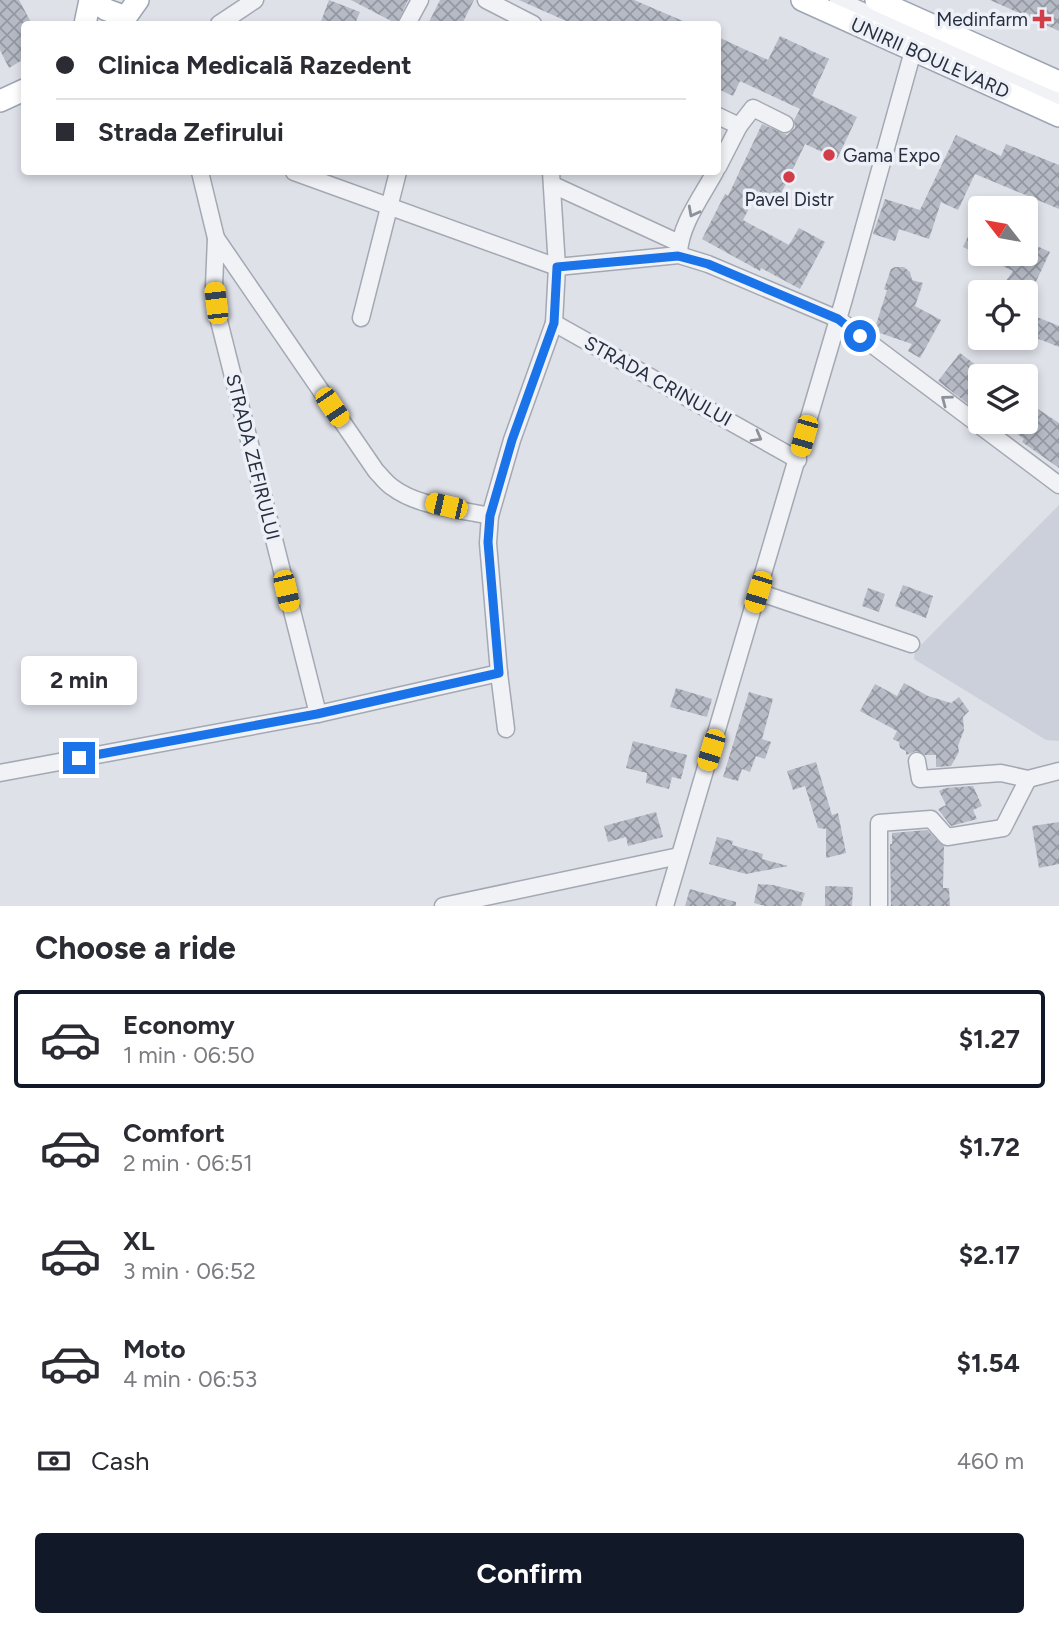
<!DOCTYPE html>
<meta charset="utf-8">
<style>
:root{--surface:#fff;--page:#f2f2f3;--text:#2b2b33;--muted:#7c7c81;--line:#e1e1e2;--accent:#111827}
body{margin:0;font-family:Figtree,sans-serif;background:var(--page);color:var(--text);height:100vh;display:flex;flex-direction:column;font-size:26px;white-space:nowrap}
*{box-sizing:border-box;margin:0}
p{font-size:23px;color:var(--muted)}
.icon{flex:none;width:38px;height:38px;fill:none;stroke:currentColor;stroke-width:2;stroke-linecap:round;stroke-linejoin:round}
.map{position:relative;height:906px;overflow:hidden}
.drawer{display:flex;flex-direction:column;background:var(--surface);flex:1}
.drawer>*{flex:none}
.hud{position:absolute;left:21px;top:21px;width:700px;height:154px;border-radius:7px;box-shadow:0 4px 10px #0003;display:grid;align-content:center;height:154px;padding:0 35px;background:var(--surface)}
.needle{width:46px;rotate:301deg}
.fabs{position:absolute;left:968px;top:196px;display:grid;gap:14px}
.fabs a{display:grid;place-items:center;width:70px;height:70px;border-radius:7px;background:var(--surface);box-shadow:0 4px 10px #0003;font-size:35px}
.end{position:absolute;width:32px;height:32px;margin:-16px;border:9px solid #1a73e8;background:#fff;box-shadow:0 0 0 4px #fff}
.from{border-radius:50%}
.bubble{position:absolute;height:49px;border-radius:7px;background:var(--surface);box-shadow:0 4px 10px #0003;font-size:23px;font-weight:700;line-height:49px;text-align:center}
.car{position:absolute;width:21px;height:42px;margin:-21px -10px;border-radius:9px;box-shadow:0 0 5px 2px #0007;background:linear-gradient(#f5c518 24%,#345 0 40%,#f5c518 0 76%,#345 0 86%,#f5c518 0)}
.hud b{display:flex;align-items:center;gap:24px;height:66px;font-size:26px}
.hud b+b{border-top:2px solid var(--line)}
.hud i{width:18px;height:18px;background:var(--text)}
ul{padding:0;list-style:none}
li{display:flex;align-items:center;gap:21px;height:98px;margin:0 14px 10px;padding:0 21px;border:4px solid transparent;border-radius:7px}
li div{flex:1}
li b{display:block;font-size:26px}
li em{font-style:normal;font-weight:700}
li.on{border-color:var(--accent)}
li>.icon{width:63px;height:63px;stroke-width:1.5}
h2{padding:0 35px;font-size:32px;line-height:84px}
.pay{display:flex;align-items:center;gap:18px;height:77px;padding:0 35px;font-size:26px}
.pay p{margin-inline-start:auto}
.action{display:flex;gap:14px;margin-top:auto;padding:14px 35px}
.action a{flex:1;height:80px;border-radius:7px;background:var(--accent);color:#fff;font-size:28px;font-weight:700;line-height:80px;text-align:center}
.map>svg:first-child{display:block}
</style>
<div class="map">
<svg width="1059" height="906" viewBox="0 0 1059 906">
<defs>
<pattern id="building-cross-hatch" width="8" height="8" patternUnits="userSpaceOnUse" patternTransform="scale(1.75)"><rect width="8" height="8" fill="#b5bac5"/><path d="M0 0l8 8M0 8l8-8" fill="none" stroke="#9398a1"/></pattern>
</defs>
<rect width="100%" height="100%" fill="#dee1e8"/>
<path fill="#ccd0da" d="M1059,505V741L1046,740L914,659L915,651Z"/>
<g fill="url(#building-cross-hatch)">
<path d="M0,0H19L32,24H24V59L9,68L0,50Z"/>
<path d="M329,0L360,12L355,24H320Z"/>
<path d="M351,0H408L397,24Z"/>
<path d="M440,0H474L462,24H428Z"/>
<path d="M519,0H634L690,24H573Z"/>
<path d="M990,0H1059V31L1035,20Z"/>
<path d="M780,36L829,59L812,96L857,117L837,159L805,144L778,200L758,191L743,220L789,245L799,228L825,242L800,289L761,268L760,271L702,239L725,194L728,196L762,124L787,135L795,128L794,120L800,109L740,81L733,96L718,89V37L768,60Z"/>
<path d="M956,135L1001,156L1006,144L1059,165V209L975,174L958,210L941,202L929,239L899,229L895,241L873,234L885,199L920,210Z"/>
<path d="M980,211V254H1026V241L1050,252L1031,292H998L1013,271L963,247Z"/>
<path d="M895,267H904L910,272L912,280L923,283L915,306L941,320L920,358L908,351L912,344L874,331L887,290L884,289L891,269Z"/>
<path d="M1037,317L1059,326V347L1029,335Z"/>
<path d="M960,353L980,368V413L938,381Z"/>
<path d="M1026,401L1059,423V468L1022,442L1024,439L1002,422H1026Z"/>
<path d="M903,585L933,596L926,618L895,606Z"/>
<path d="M868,588L885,594L879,612L862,606Z"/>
<path d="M904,683L928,696L951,703L959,697L969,711L963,717L964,730L958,746L959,752L951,766L936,767V755H925L916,751L906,755V751L900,748L899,742L893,739L897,731L860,711L875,684L897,696Z"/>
<path d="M676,688L712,699L707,717L670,707Z"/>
<path d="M749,692L773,699L762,739L771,742L765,759L756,756L750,772L742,769L738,781L723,777Z"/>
<path d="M633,741L687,755L681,779L672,777L669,789L646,783L647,773L626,768Z"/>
<path d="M816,762L832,815L838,813L846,853L826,858V829L818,828L805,786L793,790L787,771Z"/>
<path d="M973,786L982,806L973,810L977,819L951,826L938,809L946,805L939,791L946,788Z"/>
<path d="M656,812L663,837L628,846L626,837L608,842L604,826Z"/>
<path d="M1059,822V864L1039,868L1032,826Z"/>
<path d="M927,830L944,847L943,888H949L950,906H891L890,844H892V833Z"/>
<path d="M717,837L733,841L732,845L763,854L762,859L788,866L746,874L709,864Z"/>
<path d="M758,884L773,885L805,893L801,906H765L754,903Z"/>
<path d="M825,886L853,887L852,906H825Z"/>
<path d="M690,889L736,902V906H685Z"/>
</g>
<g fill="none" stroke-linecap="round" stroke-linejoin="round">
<defs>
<g id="minor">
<path d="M486,0L533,24"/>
<path d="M838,0L1059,99"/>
<path d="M219,24L255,0"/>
<path d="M407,24L420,0"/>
<path d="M718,116L739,126L718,167"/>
<path d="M739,126L753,108L785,124"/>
<path d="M200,172L216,238L376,471C381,476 386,483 392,487C418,507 459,509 490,516"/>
<path d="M294,172L557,267L679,255L708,264L838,319L1059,485"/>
<path d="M551,172L557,267L554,323L798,460"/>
<path d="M553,185L679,243"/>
<path d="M216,238L214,286L219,321L318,714"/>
<path d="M679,253C680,225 702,196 715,172"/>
<path d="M361,318L398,172"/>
<path d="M758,592L911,644"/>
<path d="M506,729L499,673L488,543L490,516L512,440L554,323"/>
<path d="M917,761L920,779L1001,773L1028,779L1059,771"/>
<path d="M0,773L318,714L499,673"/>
<path d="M443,906L679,856"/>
<path d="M665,906L844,299L913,51"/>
<path d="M879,906V823L931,819L947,837L1003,828L1028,779"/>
</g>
<g id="major">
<path d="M91,0L107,10L126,17"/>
<path d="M802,0L1059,116"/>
<path d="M876,0L1059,82"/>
<path d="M85,24L90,0"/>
<path d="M121,24L138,0"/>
<path d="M0,101L24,90"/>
</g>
</defs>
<use href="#minor" stroke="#a3a8b2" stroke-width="19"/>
<use href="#major" stroke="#9da4b4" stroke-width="24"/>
<use href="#minor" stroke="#f1f2f6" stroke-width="16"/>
<use href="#major" stroke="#fff" stroke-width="21"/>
</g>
<defs><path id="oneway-chevron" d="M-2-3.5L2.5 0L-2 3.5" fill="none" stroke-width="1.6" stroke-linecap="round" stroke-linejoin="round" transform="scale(1.75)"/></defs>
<g stroke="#8c909a">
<use href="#oneway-chevron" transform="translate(693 212) rotate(118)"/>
<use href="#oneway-chevron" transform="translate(946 400) rotate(-143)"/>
<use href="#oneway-chevron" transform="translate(757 437) rotate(29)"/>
</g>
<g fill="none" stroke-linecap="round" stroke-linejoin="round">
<path stroke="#1a73e8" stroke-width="9" d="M79,758L317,714L499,673L488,542L490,516L512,440L554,323L557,267L678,256L708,264L838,319L860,336"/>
</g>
<g fill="#d23d49" stroke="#edf0f6" stroke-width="2.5">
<path d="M1038.5 8.5h7v7h7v7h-7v7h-7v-7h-7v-7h7z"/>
<circle cx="829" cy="155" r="7"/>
<circle cx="789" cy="177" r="7"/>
</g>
<g text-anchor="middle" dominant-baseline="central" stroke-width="7" stroke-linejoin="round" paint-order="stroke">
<g font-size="19" fill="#262e3f" stroke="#edf0f6" text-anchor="end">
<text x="1028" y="19">Medinfarm</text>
<text x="843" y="155" text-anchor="start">Gama Expo</text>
<text x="789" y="199" text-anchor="middle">Pavel Distr</text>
</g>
<g font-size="19" fill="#262e3f" stroke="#edf0f6">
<text transform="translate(930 58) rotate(24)">UNIRII BOULEVARD</text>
<text transform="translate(658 381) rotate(29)">STRADA CRINULUI</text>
<text transform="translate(253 457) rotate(76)">STRADA ZEFIRULUI</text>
</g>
</g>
</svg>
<div class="fabs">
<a><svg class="needle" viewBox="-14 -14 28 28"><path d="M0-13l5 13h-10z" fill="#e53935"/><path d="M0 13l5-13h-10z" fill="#7c7c81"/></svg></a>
<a><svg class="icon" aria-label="locate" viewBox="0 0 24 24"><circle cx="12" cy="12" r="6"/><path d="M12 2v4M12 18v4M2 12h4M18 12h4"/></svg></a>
<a><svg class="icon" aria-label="layers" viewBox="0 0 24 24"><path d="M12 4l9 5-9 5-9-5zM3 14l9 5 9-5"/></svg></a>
</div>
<i class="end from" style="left:860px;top:336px"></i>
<i class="end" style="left:79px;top:758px"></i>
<div class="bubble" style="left:21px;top:656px;width:116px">2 min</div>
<i class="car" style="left:216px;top:303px;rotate:353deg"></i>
<i class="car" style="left:332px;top:407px;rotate:146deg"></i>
<i class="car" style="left:804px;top:436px;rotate:196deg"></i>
<i class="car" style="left:446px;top:506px;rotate:283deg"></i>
<i class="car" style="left:286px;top:591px;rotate:167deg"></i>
<i class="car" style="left:758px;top:592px;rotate:197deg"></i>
<i class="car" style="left:711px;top:750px;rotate:197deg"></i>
<div class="hud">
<b><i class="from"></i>Clinica Medicală Razedent</b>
<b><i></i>Strada Zefirului</b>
</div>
</div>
<section class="drawer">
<h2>Choose a ride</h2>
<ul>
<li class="on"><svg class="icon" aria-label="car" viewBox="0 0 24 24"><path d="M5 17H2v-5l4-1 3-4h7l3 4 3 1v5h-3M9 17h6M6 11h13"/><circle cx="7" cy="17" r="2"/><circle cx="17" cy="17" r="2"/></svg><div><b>Economy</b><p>1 min · 06:50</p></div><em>$1.27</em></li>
<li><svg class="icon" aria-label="car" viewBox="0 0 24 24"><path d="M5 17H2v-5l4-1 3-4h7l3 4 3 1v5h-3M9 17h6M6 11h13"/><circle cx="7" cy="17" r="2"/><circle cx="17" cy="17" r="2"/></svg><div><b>Comfort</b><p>2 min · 06:51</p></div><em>$1.72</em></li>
<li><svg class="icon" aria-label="car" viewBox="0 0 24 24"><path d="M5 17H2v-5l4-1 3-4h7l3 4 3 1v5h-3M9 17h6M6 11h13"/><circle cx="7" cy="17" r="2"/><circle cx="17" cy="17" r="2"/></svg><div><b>XL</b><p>3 min · 06:52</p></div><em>$2.17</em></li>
<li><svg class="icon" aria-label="car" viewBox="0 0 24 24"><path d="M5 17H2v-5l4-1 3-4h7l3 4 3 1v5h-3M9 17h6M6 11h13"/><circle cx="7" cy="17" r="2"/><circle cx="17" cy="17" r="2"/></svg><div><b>Moto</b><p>4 min · 06:53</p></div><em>$1.54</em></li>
</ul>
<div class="pay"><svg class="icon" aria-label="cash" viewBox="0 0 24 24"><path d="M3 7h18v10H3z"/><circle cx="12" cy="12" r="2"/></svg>Cash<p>460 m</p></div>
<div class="action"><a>Confirm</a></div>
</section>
